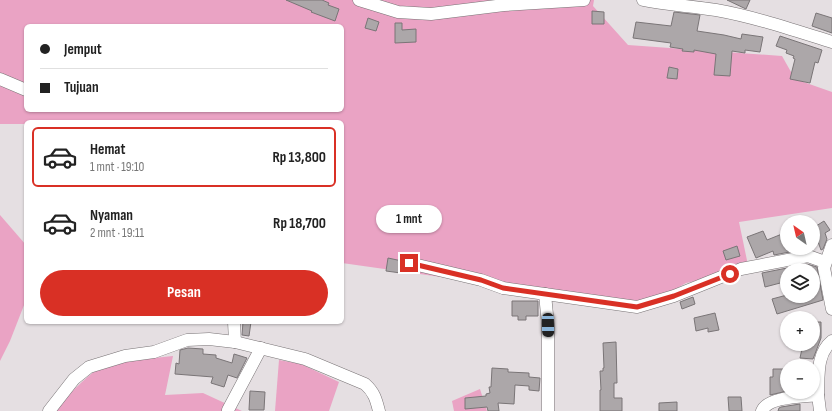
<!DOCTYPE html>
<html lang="id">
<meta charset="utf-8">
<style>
:root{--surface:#fff;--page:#f6f6f6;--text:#222;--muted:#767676;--line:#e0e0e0;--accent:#d93025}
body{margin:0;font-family:"Sofia Sans Condensed",sans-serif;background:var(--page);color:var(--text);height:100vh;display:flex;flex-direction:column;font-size:15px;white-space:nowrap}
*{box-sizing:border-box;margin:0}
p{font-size:13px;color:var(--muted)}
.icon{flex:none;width:22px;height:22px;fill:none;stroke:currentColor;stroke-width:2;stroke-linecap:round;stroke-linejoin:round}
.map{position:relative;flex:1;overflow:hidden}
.sheet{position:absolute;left:24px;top:120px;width:320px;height:204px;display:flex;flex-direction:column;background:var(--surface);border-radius:6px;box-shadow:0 1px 3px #0004}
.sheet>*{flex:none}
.top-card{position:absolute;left:24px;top:24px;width:320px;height:88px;border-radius:6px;box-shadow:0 1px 3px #0004;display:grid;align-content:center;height:88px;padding:0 16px;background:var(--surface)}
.needle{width:26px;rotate:326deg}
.buttons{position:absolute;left:780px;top:215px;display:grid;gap:8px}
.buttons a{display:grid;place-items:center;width:40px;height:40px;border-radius:50%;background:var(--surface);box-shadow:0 1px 3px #0004;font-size:20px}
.end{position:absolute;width:18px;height:18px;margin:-9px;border:5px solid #d93025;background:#fff;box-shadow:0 0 0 2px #fff}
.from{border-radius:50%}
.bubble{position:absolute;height:28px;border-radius:14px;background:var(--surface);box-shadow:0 1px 3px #0004;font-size:13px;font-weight:700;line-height:28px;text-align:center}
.car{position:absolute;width:12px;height:24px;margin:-12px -6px;border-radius:5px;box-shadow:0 0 3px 1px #0007;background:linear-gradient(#222 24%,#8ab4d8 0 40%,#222 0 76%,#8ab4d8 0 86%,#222 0)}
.top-card b{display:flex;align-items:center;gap:14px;height:38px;font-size:15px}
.top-card b+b{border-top:1px solid var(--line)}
.top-card i{width:10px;height:10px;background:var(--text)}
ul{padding:7px 0 0;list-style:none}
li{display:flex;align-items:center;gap:12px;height:60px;margin:0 8px 6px;padding:0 8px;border:2px solid transparent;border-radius:6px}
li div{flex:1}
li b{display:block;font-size:15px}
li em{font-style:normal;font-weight:700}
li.selected{border-color:var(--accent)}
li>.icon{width:36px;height:36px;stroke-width:1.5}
.action{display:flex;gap:8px;margin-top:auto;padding:8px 16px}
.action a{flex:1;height:46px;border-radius:24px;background:var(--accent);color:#fff;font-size:16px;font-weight:700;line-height:46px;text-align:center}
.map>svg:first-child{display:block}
</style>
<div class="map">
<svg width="832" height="411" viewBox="0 0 832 411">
<rect width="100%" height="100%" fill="#e5dfe2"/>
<g fill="#eaa3c4" fill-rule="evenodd">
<path d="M0,0H594L593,6L628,45L782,56L795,79L832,92V208L739,222L749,270L686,283L647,306L342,263V122H26V124H0ZM26,26H342V110H26Z"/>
<path d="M0,215L26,245V300L10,341L0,361Z"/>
<path d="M173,356L165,395L203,393L242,411H54C63,401 86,376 97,370C120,360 148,359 173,356Z"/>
<path d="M279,360L301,364L339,382L329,411H275Z"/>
<path d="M480,389L487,411H454L452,401Z"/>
</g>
<g fill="#aca7a9" stroke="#7a7577">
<path d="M286,0H322L329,3L328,5L339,9L335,21L311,12L312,11Z"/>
<path d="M727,0H750L746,9Z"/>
<path d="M592,11L604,12V24H592Z"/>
<path d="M674,12L700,15L697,31L724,35L741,39L742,34L763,37L760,52L745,50V53L732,51L730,76L714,75L716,54L694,50V52L682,51L683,49L670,47L671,43L633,38L636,22L671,26Z"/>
<path d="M816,13L832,18V33L812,26Z"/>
<path d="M368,18L379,22L376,31L365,28Z"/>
<path d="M395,23H402V30L416,29V42L395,43Z"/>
<path d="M780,36L822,50L818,63L815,62L810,83L790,79L795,59L793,58L794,56L786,53L787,50L776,46Z"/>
<path d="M669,67L678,69L677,79L667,78Z"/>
<path d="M824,221L830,230L825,233L827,239L823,249L821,250L813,228Z"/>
<path d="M763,231L767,240L787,232V248L805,249L774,255L773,251L756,258L747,237Z"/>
<path d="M737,246L740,256L726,260L723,251Z"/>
<path d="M388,258L402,261L401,273L386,271Z"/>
<path d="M807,264L817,267L823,300L777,314L772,299L787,295V296H813V270H787L786,287L784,282L765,287L762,273Z"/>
<path d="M693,297L695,304L682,309L680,302Z"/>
<path d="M512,301H538V316H526V320H518V316H512Z"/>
<path d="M715,313L719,330L708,332V328L696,331L694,318Z"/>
<path d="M243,322H251L249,336L242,335Z"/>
<path d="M813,322H821V338L818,346L813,359L800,358L803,344H813Z"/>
<path d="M616,342L617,383H614V398H622V411H600V390H601L600,371H603V368H604L603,343Z"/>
<path d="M188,348L203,349V354L216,355V358L232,363L234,354L247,358L237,378L228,375L224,387L211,383L213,377L175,374L176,363L179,364L180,350Z"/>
<path d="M492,368L508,369V372L529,373V377L540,378L539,391L529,390V386L515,385L514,404L498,403L499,411H488L487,407L465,409V398L486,396V394L490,393L489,387H491Z"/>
<path d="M773,369H787V391L770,395V377H773Z"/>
<path d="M250,391L265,392L264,410H249Z"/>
<path d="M728,397H741L742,411H729Z"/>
<path d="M677,402V411H659V403Z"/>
<path d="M800,404V411H778L779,408L781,407Z"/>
</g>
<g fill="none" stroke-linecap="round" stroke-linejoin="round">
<defs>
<g id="minor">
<path d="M359,0L398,12L431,14L504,5L584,0"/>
<path d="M643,0C667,5 692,6 716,10C755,17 794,30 832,42"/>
<path d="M0,79L26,90"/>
<path d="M832,245L824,268L832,309"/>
<path d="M409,263L481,280L503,288L637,307L674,296L741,269L808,256L825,262"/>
<path d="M545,294L548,325V411"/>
<path d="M234,322L235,342"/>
<path d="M818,395L820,411"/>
<path d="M228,410L261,348"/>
<path d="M49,411L74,379L89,367L125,356L154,352L187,340L209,339L235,342L305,359L365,384C374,392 376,399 379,411"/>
<path d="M762,411C768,396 804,397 818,395C819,376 816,354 832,341"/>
</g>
</defs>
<use href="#minor" stroke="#787375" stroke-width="13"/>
<use href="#minor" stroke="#fff" stroke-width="12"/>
</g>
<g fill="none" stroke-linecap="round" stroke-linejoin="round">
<path stroke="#d93025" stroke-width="5" d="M409,263L481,280L503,288L637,307L674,296L730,274"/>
</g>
</svg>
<div class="buttons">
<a><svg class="needle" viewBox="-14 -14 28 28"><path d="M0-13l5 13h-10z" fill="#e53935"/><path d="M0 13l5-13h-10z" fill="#767676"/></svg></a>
<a><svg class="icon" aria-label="layers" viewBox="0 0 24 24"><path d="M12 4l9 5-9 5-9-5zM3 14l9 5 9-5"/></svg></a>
<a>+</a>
<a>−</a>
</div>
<i class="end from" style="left:730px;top:274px"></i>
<i class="end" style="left:409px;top:263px"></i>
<div class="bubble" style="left:376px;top:205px;width:66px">1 mnt</div>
<i class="car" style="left:548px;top:325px;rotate:179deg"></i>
<div class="top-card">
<b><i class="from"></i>Jemput</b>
<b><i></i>Tujuan</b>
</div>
<section class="sheet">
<ul>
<li class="selected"><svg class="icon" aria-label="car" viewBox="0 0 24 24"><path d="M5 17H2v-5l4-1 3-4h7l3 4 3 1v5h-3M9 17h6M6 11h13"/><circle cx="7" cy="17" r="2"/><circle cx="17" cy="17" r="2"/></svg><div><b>Hemat</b><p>1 mnt · 19:10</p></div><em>Rp 13,800</em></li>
<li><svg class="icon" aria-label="car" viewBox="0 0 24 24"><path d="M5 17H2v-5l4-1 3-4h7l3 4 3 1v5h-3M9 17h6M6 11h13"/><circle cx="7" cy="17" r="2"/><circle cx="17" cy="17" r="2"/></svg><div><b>Nyaman</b><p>2 mnt · 19:11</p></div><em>Rp 18,700</em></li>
</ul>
<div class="action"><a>Pesan</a></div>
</section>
</div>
